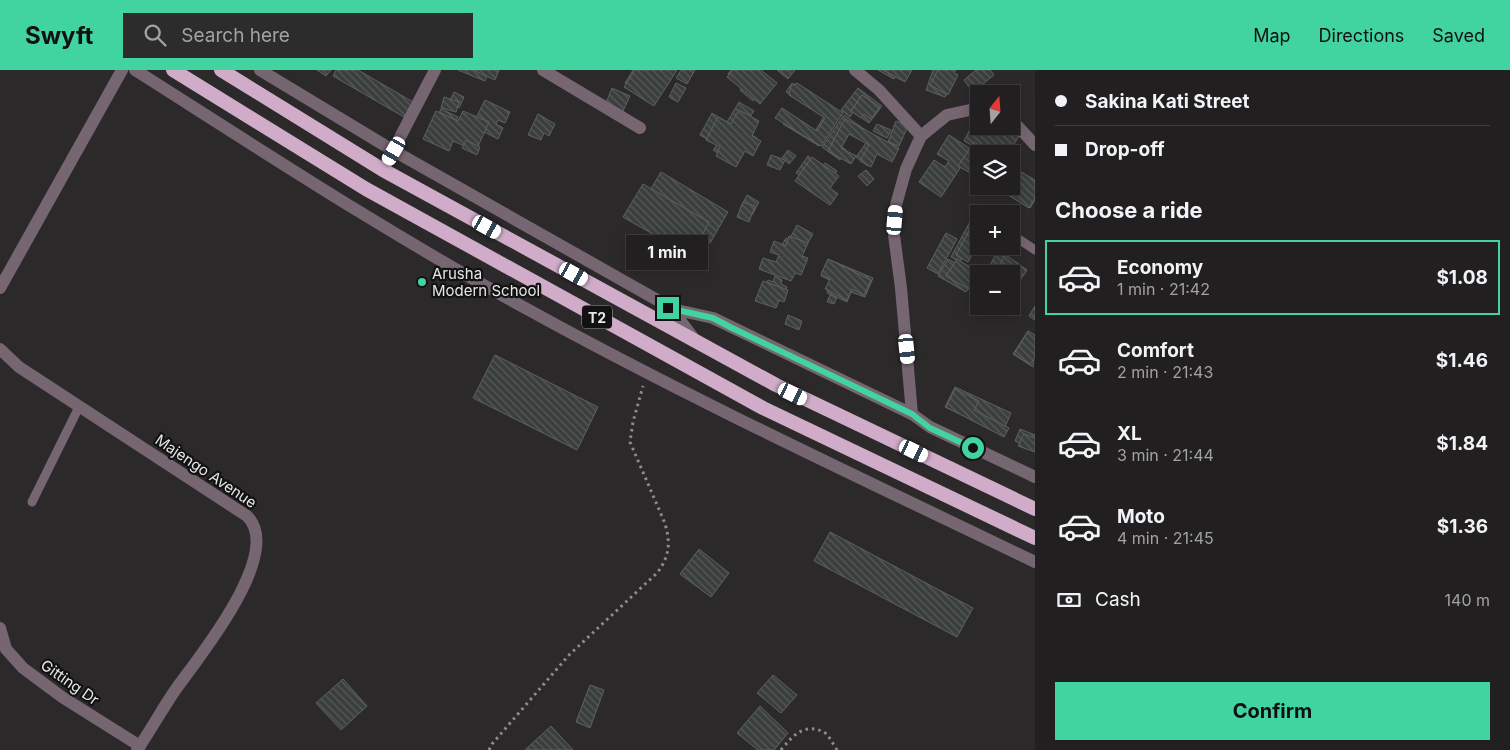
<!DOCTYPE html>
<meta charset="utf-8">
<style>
:root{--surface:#211f20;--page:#2d2c2d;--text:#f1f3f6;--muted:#a2a2a5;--line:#3e3d3e;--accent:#41d4a1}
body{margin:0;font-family:Inter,sans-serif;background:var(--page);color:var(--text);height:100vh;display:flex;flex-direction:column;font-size:19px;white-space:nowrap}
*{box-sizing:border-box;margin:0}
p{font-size:16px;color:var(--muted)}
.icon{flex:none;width:28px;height:28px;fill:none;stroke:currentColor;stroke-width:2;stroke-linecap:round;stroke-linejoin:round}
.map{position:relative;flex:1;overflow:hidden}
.sheet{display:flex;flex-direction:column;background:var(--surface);width:475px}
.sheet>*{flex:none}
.top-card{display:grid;align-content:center;height:110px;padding:0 20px;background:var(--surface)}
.needle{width:32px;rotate:17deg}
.buttons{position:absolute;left:970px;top:15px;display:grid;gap:10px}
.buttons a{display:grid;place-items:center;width:50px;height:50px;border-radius:0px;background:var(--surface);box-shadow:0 2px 12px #0003,0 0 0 1px var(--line);font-size:25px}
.end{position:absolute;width:22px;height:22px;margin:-11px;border:6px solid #41d4a1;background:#111;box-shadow:0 0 0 2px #111}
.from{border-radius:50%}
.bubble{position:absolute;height:35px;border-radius:0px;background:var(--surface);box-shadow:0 2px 12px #0003,0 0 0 1px var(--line);font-size:16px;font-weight:700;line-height:35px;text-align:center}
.car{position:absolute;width:15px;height:30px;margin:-15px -8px;border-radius:6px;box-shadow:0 0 4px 1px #0007;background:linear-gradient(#fff 24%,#345 0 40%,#fff 0 76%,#345 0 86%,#fff 0)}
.top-card b{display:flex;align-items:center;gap:18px;height:48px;font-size:19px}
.top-card b+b{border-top:1px solid var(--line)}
.top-card i{width:12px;height:12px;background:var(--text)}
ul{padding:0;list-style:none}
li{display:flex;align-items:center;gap:15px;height:75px;margin:0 10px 8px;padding:0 10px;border:2px solid transparent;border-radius:0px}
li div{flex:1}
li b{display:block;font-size:19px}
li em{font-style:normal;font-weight:700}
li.selected{border-color:var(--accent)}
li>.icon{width:45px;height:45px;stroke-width:1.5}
h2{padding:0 20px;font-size:22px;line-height:60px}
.pay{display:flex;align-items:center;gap:12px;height:55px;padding:0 20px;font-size:19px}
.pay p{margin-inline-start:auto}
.cta{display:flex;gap:10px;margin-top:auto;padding:10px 20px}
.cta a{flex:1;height:58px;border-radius:0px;background:var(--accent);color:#111;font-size:20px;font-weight:700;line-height:58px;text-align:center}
header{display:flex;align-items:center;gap:30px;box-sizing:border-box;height:70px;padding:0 25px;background:var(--accent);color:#111}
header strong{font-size:24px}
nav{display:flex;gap:28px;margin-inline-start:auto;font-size:18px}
.search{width:350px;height:45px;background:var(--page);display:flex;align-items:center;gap:12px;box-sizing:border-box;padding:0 18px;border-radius:0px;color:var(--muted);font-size:19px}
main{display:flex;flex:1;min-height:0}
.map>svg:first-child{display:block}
</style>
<header>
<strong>Swyft</strong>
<div class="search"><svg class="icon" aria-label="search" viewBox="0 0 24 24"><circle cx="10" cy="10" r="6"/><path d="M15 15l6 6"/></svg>Search here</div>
<nav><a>Map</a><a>Directions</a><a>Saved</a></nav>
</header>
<main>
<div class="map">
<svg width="1035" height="680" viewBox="0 0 1035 680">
<defs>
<pattern id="building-back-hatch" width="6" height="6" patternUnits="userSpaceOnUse" patternTransform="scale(1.25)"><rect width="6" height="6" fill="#3a3e3c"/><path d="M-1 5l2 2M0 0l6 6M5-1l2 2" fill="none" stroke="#565a58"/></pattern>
</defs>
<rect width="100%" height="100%" fill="#2c292b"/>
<g fill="url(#building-back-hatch)" stroke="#5e6160">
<path d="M317,0H331L326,6Z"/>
<path d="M336,0H358L413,32L404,47L333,6Z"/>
<path d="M458,0H490L485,11Z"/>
<path d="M473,0H499L495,10Z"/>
<path d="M633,0H674L655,31L625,13Z"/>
<path d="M635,0H677L654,36L624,17Z"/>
<path d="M681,0H695L687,14L676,8Z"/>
<path d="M731,0H758L774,14L759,31L755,28L753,31L740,20L743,16L728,4Z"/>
<path d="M733,0H761L777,13L760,34L727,7Z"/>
<path d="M777,0H795L788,9Z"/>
<path d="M878,0H907L902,9L896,6L894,9Z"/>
<path d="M883,0H912L905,12Z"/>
<path d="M933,0H952L950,3L946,2L943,9L951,12L945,27L926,20Z"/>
<path d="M938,0H956L954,3L958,5L948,25L930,15Z"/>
<path d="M976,0H990L994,5L973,22L964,10Z"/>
<path d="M676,13L686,18L678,32L669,27Z"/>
<path d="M792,13L840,42L819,76L783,54L789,44L815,61L825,45L786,22Z"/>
<path d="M797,13L843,43L821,76L775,48L782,38L817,61L825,48L789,25L791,16Z"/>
<path d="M612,18L630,26L623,41L606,33Z"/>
<path d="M858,18L882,36L869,53L853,42L850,47L841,40Z"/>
<path d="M454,22L464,27L459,38L449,33Z"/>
<path d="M862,25L880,37L871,49L864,44L861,48L851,41Z"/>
<path d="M444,27L459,32L456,42L441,38Z"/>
<path d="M485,30L510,42L505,53L498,50L496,54L503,58L498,69L472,56Z"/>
<path d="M739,32L754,41L749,48L757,53L750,64L757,68L749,81L736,74L727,88L713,80L717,75L700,65L712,43L727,52Z"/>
<path d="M441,39L458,47L447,70L430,62Z"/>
<path d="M739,40L759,51L752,66L761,71L753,86L745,81L736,97L716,86L720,77L706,70L718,47L731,54Z"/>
<path d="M436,41L458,51L463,41L489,52L476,81L453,71L449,81L423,69Z"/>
<path d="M538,44L555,54L549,66L544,63L541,70L528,65Z"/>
<path d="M978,44L979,56H989L987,60L992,63L995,56H1002L1019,66L1008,84H987L964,71Z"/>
<path d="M844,45L884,73L868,96L856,87L866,73L846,59L836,73L846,80L840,90L822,77Z"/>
<path d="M845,49L899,78L892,92L877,84L871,97L860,91L869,75L849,64L841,78L856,86L851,94L828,81Z"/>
<path d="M896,51L908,56L899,76L888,72Z"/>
<path d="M877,54L891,60L887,68L873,61Z"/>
<path d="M949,65L972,80L941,127L919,112L934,90L945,97L949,91L937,84Z"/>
<path d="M466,70L480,77L477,85L462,78Z"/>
<path d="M974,72L992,84H979V108L958,96Z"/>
<path d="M788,80L796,86L789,94L782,88Z"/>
<path d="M771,85L785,90L780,100L767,95Z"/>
<path d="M808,86L818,94L815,99L818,102L825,93L837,101L828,113L831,115L821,129L800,113L803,108L796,103Z"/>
<path d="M812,87L839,106L830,118L838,124L830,135L795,111Z"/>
<path d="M1016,99L1035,111V130L1030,138L1002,120L1005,116H1011V106Z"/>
<path d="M866,100L874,109L867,116L858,106Z"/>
<path d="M1019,101L1035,110V128L1029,138L1005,123Z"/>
<path d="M661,102L728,142L710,173L642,134Z"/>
<path d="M643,114L709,152L691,186L623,147Z"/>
<path d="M747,125L759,132L752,145L740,139Z"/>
<path d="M743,132L755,136L749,152L737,147Z"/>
<path d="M973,146L979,150V158L960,192L951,187Z"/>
<path d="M976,148L979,150V172L968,192L956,185Z"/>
<path d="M797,155L813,164L788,207L782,204L784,199L782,197L780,201L774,197L783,182L779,180L786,168L789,170Z"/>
<path d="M946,163L957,169L938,204L927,198Z"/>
<path d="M789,166L808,173L802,186L808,188L801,205L795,203L791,211L759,199L763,188L776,192L779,185L770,182L774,171L786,176Z"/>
<path d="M996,183L1019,194L1011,211V204H986Z"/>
<path d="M1006,185L1027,200L1011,224V204H993Z"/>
<path d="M828,189L873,208L865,227L851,222L847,232L827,223L832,211L821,206Z"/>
<path d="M828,189L871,210L864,225L852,219L847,230L825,219L830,209L821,204Z"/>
<path d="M948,189L976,204L966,222L938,206Z"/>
<path d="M957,189L981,204H979V210L972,221L946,206Z"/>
<path d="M775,206L782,210L781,214L787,217L778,233L771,225L761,223L768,210L773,212Z"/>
<path d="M763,211L788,220L784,232L779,230L776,238L755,231Z"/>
<path d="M830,225L837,227L834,234L827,232Z"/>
<path d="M1035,236V250L1029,246Z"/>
<path d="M788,245L802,251L799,260L785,254Z"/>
<path d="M1028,261L1035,266L1033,297L1013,284Z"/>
<path d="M1028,261L1035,265V287L1030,294L1014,284Z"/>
<path d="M495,285L598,337L577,380L473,328Z"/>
<path d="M955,317L1011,343L1002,364L945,337Z"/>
<path d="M955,319L979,331L974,340L1009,358L1004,367L946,337Z"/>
<path d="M1020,359L1035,365V380L1015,371Z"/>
<path d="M1024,364L1035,368V382L1018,376Z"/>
<path d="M830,462L973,538L957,567L814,491Z"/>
<path d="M699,479L729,503L711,527L680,504Z"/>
<path d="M773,605L797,625L781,643L757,623Z"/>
<path d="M343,609L367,636L341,660L316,633Z"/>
<path d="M590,615L604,620L590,658L576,652Z"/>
<path d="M760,636L788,663L774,680H758L737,663Z"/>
<path d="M551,656L573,680H525Z"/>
</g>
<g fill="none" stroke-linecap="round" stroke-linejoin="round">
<g stroke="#8e8c8e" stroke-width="3" stroke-dasharray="2.5 4" stroke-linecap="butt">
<path d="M489,680L492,674L569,585L657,503C670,486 671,471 664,451L630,372L633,352L643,316"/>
<path d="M781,680C794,664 806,651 827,664L837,680"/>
</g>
<g stroke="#766672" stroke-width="9">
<path d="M1011,164L1035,180"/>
<path d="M32,432L79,337"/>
</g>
<g stroke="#766672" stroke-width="12">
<path d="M135,0C264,82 392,166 527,239C692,330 865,410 1035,492"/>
<path d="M260,0L394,81L659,231L677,246L695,270"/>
<path d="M543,0L640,58"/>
<path d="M855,0L879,20L921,66"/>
<path d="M979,38L947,45L921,66L906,99L896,135L894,165L901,218L912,344L930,357L1035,407"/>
<path d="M1011,49L1035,75"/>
<path d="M383,100L435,0"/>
<path d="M668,238L713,248L912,344"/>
<path d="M0,558L6,579L23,598L62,627L140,676"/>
</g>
<g stroke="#766672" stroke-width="12">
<path d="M0,218L122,0"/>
<path d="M0,279L19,297L247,446C285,483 198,588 176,619C162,639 151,660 137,680"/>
</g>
<g stroke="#d0acc9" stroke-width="14">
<path d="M173,0L366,119L763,338L1035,468"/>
<path d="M221,0L383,100L776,315L1035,439"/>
</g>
</g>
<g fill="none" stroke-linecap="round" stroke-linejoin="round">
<path stroke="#41d4a1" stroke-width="6" d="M668,238L713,248L730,257L912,344L930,358L973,378"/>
</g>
<circle fill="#41d4a1" stroke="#131213" stroke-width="2" cx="422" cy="212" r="5"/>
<g text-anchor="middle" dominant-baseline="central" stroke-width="4.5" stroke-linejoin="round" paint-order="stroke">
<rect fill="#131213" stroke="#a7a6a7" stroke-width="1" x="582" y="235.5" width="30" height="23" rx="4"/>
<g font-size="14" font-weight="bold" fill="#e7e6e7">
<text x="597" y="247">T2</text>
</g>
<g font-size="15" fill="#e7e6e7" stroke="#131213" text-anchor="start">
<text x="432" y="203">Arusha<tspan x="432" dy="17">Modern School</tspan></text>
</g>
<g font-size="15" fill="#e7e6e7" stroke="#131213">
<text transform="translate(206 401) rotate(34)">Majengo Avenue</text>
<text transform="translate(70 612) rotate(35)">Gitting Dr</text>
</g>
</g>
</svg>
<div class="buttons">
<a><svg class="needle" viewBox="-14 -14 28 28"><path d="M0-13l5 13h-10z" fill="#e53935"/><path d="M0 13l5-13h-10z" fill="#a2a2a5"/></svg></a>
<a><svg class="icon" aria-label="layers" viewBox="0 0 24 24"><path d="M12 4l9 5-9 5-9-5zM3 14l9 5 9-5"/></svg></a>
<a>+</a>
<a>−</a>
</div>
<i class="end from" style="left:973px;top:378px"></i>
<i class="end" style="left:668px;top:238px"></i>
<div class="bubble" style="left:626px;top:165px;width:82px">1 min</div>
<i class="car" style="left:394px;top:81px;rotate:210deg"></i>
<i class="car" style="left:895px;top:150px;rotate:5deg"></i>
<i class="car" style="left:487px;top:157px;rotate:119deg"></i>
<i class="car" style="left:574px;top:204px;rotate:119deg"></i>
<i class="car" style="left:907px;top:279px;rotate:174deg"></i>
<i class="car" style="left:793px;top:324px;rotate:116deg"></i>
<i class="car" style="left:914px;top:381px;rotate:116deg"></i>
</div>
<section class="sheet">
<div class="top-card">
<b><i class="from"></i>Sakina Kati Street</b>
<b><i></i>Drop-off</b>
</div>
<h2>Choose a ride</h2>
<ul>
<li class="selected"><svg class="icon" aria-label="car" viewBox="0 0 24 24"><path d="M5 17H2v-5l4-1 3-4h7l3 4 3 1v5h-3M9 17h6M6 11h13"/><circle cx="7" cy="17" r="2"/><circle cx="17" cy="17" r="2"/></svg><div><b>Economy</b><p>1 min · 21:42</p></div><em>$1.08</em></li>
<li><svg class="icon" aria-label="car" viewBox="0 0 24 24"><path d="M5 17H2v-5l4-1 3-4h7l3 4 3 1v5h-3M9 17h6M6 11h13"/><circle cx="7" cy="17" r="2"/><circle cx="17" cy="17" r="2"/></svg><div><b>Comfort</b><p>2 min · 21:43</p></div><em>$1.46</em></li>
<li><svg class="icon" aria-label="car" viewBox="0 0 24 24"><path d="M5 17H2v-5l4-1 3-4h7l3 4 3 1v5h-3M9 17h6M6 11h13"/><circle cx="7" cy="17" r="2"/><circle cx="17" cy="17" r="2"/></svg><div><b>XL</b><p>3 min · 21:44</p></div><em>$1.84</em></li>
<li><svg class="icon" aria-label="car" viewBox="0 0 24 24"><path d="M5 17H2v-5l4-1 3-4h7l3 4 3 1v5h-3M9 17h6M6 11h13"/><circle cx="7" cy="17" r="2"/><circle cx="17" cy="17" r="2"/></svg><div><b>Moto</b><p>4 min · 21:45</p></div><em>$1.36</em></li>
</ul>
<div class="pay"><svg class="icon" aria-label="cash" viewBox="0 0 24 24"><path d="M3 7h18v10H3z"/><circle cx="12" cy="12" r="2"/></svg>Cash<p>140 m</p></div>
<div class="cta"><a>Confirm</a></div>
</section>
</main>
